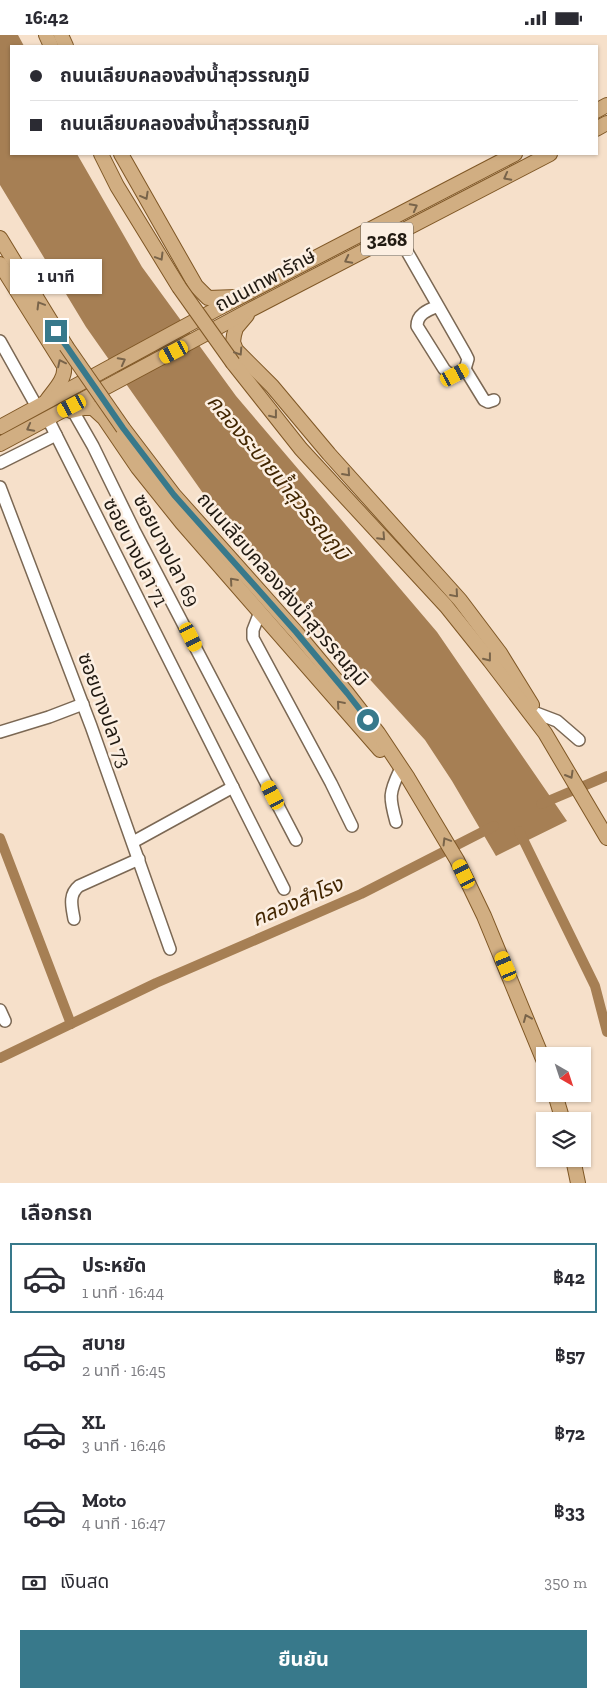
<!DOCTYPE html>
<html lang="th">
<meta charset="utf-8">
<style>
:root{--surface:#fff;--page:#f2f2f3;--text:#2b2b33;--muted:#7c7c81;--line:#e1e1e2;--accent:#38798b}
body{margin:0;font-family:"Zilla Slab","Noto Sans Thai",serif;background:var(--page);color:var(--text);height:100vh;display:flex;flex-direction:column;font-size:19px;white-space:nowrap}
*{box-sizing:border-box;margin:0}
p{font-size:16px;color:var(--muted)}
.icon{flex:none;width:28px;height:28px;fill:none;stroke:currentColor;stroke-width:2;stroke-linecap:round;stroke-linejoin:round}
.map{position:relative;height:1148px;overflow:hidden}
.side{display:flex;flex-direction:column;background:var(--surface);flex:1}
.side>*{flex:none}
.banner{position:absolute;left:10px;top:10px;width:588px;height:110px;border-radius:0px;box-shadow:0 1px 4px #0004;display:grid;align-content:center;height:110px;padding:0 20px;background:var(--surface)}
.needle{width:32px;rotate:141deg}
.controls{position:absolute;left:536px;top:1012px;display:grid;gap:10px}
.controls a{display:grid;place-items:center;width:55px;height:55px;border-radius:0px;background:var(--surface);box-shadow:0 1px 4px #0004;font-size:25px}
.end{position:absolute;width:22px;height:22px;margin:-11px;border:6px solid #38798b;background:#fff;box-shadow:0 0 0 2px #fff}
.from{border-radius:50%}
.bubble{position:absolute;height:35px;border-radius:0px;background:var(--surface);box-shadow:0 1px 4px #0004;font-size:16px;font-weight:700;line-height:35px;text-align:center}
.car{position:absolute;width:15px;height:30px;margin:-15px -8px;border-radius:6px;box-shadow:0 0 4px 1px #0007;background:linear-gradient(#f5c518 24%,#345 0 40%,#f5c518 0 76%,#345 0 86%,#f5c518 0)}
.banner b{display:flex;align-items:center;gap:18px;height:48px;font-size:19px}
.banner b+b{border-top:1px solid var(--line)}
.banner i{width:12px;height:12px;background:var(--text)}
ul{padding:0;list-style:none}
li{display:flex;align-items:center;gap:15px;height:70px;margin:0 10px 8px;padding:0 10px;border:2px solid transparent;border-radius:0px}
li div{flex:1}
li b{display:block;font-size:19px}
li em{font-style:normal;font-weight:700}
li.on{border-color:var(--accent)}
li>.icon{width:45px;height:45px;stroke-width:1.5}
h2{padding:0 20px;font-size:22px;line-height:60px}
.pay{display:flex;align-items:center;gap:12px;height:55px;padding:0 20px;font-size:19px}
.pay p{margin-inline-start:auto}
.button{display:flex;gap:10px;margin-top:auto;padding:10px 20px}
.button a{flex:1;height:58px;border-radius:0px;background:var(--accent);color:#fff;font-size:20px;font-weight:700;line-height:58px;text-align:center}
.status{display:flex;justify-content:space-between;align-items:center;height:35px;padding:0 25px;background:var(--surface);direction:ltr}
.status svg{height:14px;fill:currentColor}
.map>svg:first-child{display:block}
</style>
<div class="status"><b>16:42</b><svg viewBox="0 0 49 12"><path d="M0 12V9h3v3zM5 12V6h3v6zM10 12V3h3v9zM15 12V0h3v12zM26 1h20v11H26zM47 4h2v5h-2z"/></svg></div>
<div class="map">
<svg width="607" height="1148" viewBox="0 0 607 1148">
<rect width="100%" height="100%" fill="#f6e0ca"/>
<path fill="#a67f54" d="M0,0H18L24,11H11V119H77L142,232L236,361L437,597L567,786L496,821L452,746L425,705L212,471L86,292L0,150Z"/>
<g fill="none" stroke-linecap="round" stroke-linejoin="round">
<g stroke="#a67f54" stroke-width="10">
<path d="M541,769L607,741"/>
<path d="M519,796L595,951L607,997"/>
<path d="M0,803L71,989"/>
<path d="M0,1023L156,948L361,859L494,791"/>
</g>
<defs>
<g id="minor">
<path d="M397,199L465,318L468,324L465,334C456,339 451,342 444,334L417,291C417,279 428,275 438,271"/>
<path d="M0,306L37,372"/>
<path d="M465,334L484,365L488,367L494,365"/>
<path d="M73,376L93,411L134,495L296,805"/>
<path d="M48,384L284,854"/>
<path d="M0,428L56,400"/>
<path d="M0,452L91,691L170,914"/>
<path d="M260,577L253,595V603L331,748L352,791"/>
<path d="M536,678L557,686L579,705"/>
<path d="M0,697L49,682L83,669"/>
<path d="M396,787C389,762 389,758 400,735"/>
<path d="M133,807L233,752"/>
<path d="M74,884C72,872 68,860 79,851L139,824"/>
<path d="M0,975L5,986"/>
</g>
<g id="major">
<path d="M46,0L51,11"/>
<path d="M61,0L66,11"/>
<path d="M596,76L607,70"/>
<path d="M596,94L607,88"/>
<path d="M101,119L117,151L179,252"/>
<path d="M121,119L196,251L208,263L236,262"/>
<path d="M0,203L66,311"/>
<path d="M0,229L64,331C66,344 54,355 47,365"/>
<path d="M247,280L236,293L234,300L233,307L236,315L272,351L329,419L460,565L500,618L532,670"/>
<path d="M233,328L301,414L446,571L490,626L545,698L607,803"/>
<path d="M71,376L84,373H93L104,383L138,433L182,488L380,715"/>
<path d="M0,392L215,275L515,119"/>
<path d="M123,393L174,460L296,597L347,658L378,698L408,743L457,825L484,881L545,1029"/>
<path d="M0,409L250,275L550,119"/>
<path d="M555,1059L563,1086"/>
<path d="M573,1124L578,1148"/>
</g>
</defs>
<use href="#minor" stroke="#7b6854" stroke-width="14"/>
<use href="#major" stroke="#7f5725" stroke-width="16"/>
<use href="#minor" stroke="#fff" stroke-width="11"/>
<use href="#major" stroke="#d1ae82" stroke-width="14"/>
<defs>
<g id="major-bridge">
<path d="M179,252L233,328"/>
<path d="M66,311L123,393"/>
</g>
</defs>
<use href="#major-bridge" stroke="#7f5725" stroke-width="16" stroke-linecap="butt"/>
<use href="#major-bridge" stroke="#d1ae82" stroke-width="14"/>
</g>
<defs><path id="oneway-chevron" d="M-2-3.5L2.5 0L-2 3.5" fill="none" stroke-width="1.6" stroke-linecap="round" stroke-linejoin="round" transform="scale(1.25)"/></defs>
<g stroke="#79644a">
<use href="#oneway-chevron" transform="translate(507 142) rotate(152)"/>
<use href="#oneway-chevron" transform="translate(145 161) rotate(61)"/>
<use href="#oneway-chevron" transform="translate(414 172) rotate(-28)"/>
<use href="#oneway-chevron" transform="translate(160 222) rotate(59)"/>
<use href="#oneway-chevron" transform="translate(348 225) rotate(153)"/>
<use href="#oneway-chevron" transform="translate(40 270) rotate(-121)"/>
<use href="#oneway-chevron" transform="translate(239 317) rotate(57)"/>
<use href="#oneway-chevron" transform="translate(122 326) rotate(-28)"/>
<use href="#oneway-chevron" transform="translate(61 328) rotate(-116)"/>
<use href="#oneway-chevron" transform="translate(274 380) rotate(52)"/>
<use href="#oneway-chevron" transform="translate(30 393) rotate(152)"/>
<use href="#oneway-chevron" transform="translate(347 438) rotate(48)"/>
<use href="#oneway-chevron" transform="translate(382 502) rotate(47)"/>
<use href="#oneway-chevron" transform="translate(233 546) rotate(-131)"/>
<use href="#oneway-chevron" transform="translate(455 559) rotate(49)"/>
<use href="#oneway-chevron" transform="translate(488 623) rotate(52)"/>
<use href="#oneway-chevron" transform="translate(340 669) rotate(-131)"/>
<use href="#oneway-chevron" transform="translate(570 740) rotate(60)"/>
<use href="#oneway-chevron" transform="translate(446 806) rotate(-121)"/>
<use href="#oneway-chevron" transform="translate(527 983) rotate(-113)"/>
</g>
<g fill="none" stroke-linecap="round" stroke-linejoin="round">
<path stroke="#38798b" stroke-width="6" d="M56,296L123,393L174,460L296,597L347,658L368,685"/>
</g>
<g text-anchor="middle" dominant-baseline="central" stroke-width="5" stroke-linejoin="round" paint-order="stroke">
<rect fill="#fcefe2" stroke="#635a50" stroke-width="1" x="361" y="187.5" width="52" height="33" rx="4"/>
<g font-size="19" font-weight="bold" fill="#211a12">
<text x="387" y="204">3268</text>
</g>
<g font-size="20" fill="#211a12" stroke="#fcefe2">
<text transform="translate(265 245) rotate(-28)">ถนนเทพารักษ์</text>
<text transform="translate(167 515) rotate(63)">ซอยบางปลา 69</text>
<text transform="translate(136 517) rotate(63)">ซอยบางปลา 71</text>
<text transform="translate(283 554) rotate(49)">ถนนเลียบคลองส่งน้ำสุวรรณภูมิ</text>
<text transform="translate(105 675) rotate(70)">ซอยบางปลา 73</text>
</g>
<g font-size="21" font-style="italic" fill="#422601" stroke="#fcefe2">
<text transform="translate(279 442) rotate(50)">คลองระบายน้ำสุวรรณภูมิ</text>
<text transform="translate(297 866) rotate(-23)">คลองสำโรง</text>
</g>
</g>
</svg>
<div class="controls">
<a><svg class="needle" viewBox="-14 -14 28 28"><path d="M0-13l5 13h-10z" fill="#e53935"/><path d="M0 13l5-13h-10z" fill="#7c7c81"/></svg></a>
<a><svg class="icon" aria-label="layers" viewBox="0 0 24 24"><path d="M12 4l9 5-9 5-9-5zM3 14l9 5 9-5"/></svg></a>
</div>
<i class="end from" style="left:368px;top:685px"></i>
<i class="end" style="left:56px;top:296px"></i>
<div class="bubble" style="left:10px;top:224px;width:92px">1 นาที</div>
<i class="car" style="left:174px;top:317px;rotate:242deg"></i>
<i class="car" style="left:455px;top:340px;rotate:62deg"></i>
<i class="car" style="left:72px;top:371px;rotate:243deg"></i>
<i class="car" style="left:191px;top:602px;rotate:153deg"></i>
<i class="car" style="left:273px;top:760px;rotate:332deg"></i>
<i class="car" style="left:464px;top:839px;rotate:334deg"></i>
<i class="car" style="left:506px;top:931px;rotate:337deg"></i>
<div class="banner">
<b><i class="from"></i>ถนนเลียบคลองส่งน้ำสุวรรณภูมิ</b>
<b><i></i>ถนนเลียบคลองส่งน้ำสุวรรณภูมิ</b>
</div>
</div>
<section class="side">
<h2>เลือกรถ</h2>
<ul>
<li class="on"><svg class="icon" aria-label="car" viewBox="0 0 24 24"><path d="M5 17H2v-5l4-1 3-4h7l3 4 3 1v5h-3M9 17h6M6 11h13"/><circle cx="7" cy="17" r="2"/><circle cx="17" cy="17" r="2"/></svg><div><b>ประหยัด</b><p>1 นาที · 16:44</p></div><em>฿42</em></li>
<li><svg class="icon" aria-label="car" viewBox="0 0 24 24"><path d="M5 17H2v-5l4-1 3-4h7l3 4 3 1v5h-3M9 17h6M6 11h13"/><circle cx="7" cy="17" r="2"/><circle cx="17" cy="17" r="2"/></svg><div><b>สบาย</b><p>2 นาที · 16:45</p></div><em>฿57</em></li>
<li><svg class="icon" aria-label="car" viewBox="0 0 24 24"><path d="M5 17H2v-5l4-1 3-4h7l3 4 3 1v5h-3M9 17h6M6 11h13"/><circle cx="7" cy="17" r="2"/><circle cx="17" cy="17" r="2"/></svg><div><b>XL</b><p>3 นาที · 16:46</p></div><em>฿72</em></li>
<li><svg class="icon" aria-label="car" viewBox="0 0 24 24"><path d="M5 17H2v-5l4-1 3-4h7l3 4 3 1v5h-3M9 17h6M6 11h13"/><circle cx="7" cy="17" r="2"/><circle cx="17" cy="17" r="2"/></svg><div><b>Moto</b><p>4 นาที · 16:47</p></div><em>฿33</em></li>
</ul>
<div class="pay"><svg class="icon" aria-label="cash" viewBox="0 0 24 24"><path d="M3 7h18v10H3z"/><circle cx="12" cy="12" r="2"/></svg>เงินสด<p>350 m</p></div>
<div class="button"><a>ยืนยัน</a></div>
</section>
